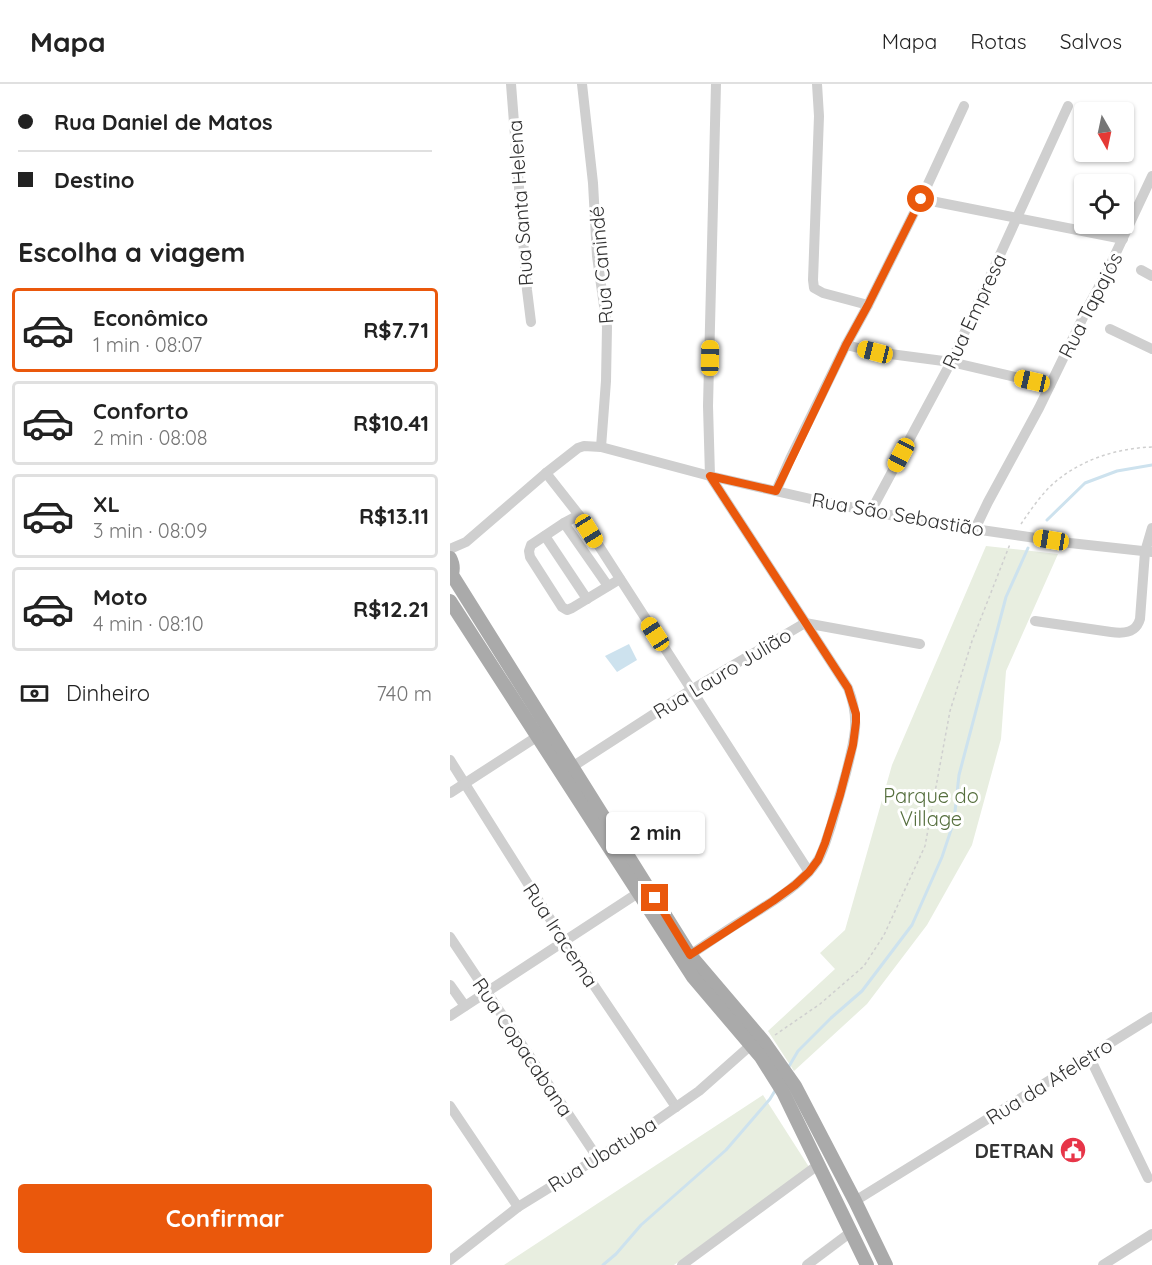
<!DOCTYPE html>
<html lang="pt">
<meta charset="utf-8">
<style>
:root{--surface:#fff;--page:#f6f6f6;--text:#222;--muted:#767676;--line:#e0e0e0;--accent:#ea580c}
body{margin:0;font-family:Quicksand,sans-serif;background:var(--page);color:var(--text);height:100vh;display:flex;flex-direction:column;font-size:22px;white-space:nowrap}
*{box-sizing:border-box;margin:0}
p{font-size:20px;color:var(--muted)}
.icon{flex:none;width:33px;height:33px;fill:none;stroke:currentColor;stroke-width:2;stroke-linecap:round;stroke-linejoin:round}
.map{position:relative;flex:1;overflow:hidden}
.side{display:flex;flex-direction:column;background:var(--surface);width:450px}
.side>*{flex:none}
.guide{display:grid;align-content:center;height:132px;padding:0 18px;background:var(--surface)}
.needle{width:39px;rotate:171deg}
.fabs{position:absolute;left:624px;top:18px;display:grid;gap:12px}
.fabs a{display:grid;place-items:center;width:60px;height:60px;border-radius:6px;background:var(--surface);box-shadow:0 2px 4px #0004;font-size:30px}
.end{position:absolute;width:27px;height:27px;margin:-14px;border:8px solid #ea580c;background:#fff;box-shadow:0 0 0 3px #fff}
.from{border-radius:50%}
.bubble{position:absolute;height:42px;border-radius:6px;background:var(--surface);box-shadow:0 2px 4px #0004;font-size:20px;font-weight:800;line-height:42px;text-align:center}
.car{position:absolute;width:18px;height:36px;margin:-18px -9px;border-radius:8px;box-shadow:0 0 4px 2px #0007;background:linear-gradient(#f5c518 24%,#345 0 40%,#f5c518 0 76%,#345 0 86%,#f5c518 0)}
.guide b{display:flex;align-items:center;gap:21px;height:57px;font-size:22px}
.guide b+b{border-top:2px solid var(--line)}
.guide i{width:15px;height:15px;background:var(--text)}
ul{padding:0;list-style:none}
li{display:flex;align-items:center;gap:18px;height:84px;margin:0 12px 9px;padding:0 6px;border:3px solid var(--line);border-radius:6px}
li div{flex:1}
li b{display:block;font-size:22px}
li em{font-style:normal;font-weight:800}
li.selected{border-color:var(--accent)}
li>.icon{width:54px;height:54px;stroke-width:1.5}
h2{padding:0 18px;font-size:27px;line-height:72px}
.pay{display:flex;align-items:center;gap:15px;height:66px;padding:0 18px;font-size:22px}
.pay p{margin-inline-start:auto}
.primary-button{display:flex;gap:12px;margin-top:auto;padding:12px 18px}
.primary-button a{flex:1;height:69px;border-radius:6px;background:var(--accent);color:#fff;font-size:24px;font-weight:800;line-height:69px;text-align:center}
header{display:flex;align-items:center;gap:36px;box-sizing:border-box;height:84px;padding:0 30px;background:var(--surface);border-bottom:2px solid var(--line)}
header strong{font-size:28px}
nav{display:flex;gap:33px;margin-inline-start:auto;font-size:21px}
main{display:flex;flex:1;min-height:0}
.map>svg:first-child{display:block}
</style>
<header>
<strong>Mapa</strong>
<nav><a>Mapa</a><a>Rotas</a><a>Salvos</a></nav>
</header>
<main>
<section class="side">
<div class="guide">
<b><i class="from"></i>Rua Daniel de Matos</b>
<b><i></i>Destino</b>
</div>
<h2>Escolha a viagem</h2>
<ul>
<li class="selected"><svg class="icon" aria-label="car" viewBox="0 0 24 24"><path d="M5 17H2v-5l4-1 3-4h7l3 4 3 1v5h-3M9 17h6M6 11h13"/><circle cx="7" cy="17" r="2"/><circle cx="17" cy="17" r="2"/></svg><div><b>Econômico</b><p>1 min · 08:07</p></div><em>R$7.71</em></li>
<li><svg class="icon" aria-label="car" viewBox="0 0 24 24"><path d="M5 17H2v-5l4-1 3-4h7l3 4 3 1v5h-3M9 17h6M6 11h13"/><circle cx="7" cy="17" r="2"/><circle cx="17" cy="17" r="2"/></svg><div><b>Conforto</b><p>2 min · 08:08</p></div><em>R$10.41</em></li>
<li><svg class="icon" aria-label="car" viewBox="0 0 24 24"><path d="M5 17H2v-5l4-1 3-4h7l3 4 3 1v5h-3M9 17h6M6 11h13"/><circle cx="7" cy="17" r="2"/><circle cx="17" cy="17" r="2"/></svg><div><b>XL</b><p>3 min · 08:09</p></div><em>R$13.11</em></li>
<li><svg class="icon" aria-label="car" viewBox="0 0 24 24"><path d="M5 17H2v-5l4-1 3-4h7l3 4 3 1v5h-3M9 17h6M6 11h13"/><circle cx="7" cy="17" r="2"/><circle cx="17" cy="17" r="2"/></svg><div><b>Moto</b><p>4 min · 08:10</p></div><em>R$12.21</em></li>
</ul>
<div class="pay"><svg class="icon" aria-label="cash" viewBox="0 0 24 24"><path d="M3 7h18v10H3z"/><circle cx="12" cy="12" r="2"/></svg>Dinheiro<p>740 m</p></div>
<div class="primary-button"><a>Confirmar</a></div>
</section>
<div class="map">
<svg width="702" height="1181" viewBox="0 0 702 1181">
<rect width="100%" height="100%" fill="#fff"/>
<g fill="#e8eee0">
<path d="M536,462L608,470L556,587L551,655L522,761L477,841L417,920L344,987L318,947L385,885L370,869L395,846L442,681Z"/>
<path d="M313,1011L359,1083L224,1181H54Z"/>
</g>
<path fill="#cde2ee" d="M179,560L187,576L167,588L155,572Z"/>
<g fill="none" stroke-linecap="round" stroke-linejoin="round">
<g stroke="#cde2ee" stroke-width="3">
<path d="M597,436L635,399L667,387L702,381"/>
<path d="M338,984L348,967L381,934L412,907L462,841L492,773L504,737L509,691L556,513L578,464"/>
<path d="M153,1181L166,1170L191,1141L276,1066L320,1015L326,1005"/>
</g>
<g stroke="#cfcfcf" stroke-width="1.5" stroke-dasharray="3 3" stroke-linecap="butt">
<path d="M571,440C582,424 594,406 610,394C636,374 670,364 702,363"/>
<path d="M325,951L370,920L414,882L434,851L475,762L500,627L522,557L560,460"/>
</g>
<g stroke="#cfcfcf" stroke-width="10">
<path d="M61,0L77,206L81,238"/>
<path d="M132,0L143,99L147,172L157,243L156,297L151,363"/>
<path d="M367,0L369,32L363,196L364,204L373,209L418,221"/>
<path d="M471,115L673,155"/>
<path d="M691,186L702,192"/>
<path d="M660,245L702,265"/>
<path d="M396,261L425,268L501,278L600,301"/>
<path d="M96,389L129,431L359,788"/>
<path d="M326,407L340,375L396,261L418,221L471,115L514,22"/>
<path d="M421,427L501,278L618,22"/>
<path d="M129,431L114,439L81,461L79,467L80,473L112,523L117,526L122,524L170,495"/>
<path d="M114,439L158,502"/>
<path d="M525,445L538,418L589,324L640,219L656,190L702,92"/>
<path d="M95,452L137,515"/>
<path d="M0,465L16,458L96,389L128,364L134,362L151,363L260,392L374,418L476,438L620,459L702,468"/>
<path d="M585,537L661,548C674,550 686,549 690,535L695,468L702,444"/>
<path d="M0,676L114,857L226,1023"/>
<path d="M122,683L241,606L355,539L470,560"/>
<path d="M0,709L88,652"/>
<path d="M0,853L147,1073"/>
<path d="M240,871C259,858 278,845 298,833C322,818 352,801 368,776C374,766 377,753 381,742C386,724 391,707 396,689C404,656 411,637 398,604L260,392L258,322L266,0"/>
<path d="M0,901L15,922"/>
<path d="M0,932L188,809"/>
<path d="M639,972L698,1094"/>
<path d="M0,1022L68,1123"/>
<path d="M405,1117L702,933"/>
<path d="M0,1176L68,1123L193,1046L249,1007L301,961"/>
<path d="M232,1181L368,1081"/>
<path d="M357,1181L401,1148"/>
<path d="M653,1181L702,1150"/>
</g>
<g stroke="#aaa" stroke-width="14">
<path d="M0,474C3,480 4,487 0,493"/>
<path d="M2,491L240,871L314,958L345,1002L405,1117L436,1181"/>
<path d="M0,517L243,893L311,973L333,1008L417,1181"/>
</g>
</g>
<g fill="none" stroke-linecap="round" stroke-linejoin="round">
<path stroke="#ea580c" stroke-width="8" d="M205,814L240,871L323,817L345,801L359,788L368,776L375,759L390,711L403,661L406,638V630L398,604L260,392L326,407L396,261L418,221L471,115"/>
</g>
<defs>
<symbol id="civic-disc" viewBox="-11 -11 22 22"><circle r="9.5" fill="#e73548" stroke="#fff"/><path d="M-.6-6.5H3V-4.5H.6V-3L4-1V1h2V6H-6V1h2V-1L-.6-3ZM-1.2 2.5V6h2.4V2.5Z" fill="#fff"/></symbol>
</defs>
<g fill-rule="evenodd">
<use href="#civic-disc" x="608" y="1051" width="30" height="30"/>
</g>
<g text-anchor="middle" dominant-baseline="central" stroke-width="6" stroke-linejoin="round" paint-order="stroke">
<g font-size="20" fill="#323232" stroke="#fff">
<text transform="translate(70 119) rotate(-94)">Rua Santa Helena</text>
<text transform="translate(151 181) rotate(-95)">Rua Canindé</text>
<text transform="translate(640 221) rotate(-63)">Rua Tapajós</text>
<text transform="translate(524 227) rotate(-65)">Rua Empresa</text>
<text transform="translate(448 430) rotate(10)">Rua São Sebastião</text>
<text transform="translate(272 589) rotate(-31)">Rua Lauro Julião</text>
<text transform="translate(111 851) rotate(57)">Rua Iracema</text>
<text transform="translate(73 963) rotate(56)">Rua Copacabana</text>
<text transform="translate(599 997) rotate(-32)">Rua da Afeletro</text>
<text transform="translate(152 1070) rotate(-32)">Rua Ubatuba</text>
</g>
<g font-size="20" fill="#566f3e" stroke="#fff">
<text x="481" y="711">Parque do<tspan x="481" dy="23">Village</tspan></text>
</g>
<g font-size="20" font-weight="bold" fill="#323232" stroke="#fff" text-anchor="end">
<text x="604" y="1066">DETRAN</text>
</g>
</g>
</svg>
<div class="fabs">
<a><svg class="needle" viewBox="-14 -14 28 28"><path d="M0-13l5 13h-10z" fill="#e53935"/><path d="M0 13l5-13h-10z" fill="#767676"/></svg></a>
<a><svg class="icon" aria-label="locate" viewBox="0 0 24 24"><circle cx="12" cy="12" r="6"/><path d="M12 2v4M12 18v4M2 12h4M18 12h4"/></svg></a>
</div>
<i class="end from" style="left:471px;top:115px"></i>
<i class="end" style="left:205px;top:814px"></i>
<div class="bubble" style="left:156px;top:728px;width:99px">2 min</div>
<i class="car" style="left:425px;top:268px;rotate:284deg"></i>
<i class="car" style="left:260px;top:274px;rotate:1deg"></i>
<i class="car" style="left:582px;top:297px;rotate:283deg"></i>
<i class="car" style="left:451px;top:371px;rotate:208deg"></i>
<i class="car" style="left:139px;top:447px;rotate:148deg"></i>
<i class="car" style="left:601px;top:456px;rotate:279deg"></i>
<i class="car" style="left:205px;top:550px;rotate:327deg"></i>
</div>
</main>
